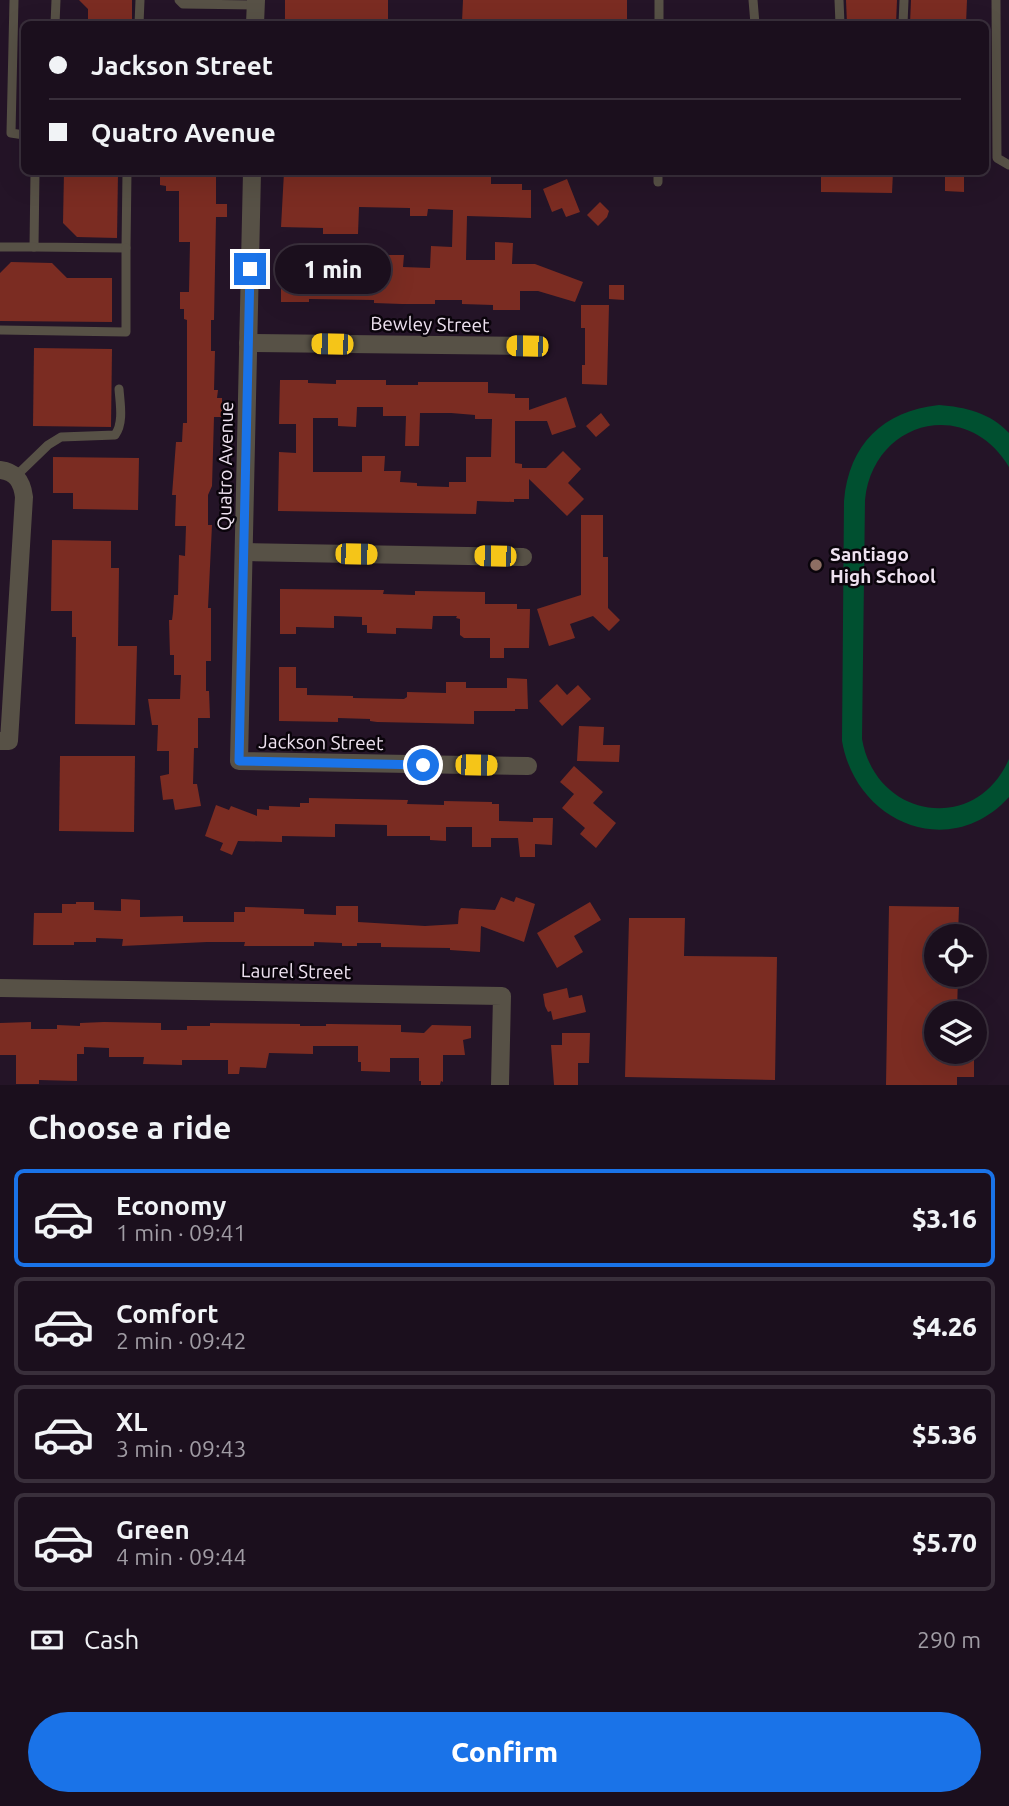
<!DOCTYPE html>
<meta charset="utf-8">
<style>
:root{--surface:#1b0f1d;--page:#241826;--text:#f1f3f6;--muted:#a09ca4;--line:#392f3b;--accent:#1a73e8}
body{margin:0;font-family:Ubuntu,sans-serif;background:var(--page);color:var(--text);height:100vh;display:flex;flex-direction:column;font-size:26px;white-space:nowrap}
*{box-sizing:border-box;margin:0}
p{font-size:23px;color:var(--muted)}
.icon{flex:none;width:38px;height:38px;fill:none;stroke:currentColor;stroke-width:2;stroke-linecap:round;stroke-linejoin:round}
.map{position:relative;height:1085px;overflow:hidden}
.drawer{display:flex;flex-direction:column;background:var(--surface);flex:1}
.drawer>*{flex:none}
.hud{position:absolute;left:21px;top:21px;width:968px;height:154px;border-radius:10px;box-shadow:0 7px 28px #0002,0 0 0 2px var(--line);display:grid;align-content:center;height:154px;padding:0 28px;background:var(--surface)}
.buttons{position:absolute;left:924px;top:924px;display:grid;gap:14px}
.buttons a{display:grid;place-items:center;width:63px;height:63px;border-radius:50%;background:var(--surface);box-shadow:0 7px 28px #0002,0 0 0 2px var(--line);font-size:35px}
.end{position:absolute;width:32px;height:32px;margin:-16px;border:9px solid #1a73e8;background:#fff;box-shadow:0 0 0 4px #fff}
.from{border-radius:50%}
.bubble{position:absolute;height:49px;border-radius:24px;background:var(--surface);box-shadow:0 7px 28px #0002,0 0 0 2px var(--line);font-size:23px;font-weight:800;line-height:49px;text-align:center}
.car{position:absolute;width:21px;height:42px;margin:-21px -10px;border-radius:9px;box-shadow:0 0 5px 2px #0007;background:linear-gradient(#f5c518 24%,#345 0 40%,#f5c518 0 76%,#345 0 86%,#f5c518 0)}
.hud b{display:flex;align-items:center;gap:24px;height:66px;font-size:26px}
.hud b+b{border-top:2px solid var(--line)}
.hud i{width:18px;height:18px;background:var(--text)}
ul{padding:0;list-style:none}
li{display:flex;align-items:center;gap:21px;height:98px;margin:0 14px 10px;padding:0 14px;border:4px solid var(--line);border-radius:10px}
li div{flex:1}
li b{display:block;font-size:26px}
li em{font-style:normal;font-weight:800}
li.selected{border-color:var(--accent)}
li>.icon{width:63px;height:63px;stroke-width:1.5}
h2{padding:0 28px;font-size:32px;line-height:84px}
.pay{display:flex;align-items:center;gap:18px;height:77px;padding:0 28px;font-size:26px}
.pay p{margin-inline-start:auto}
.primary-button{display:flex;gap:14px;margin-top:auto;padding:14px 28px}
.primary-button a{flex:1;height:80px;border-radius:42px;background:var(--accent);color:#fff;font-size:28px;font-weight:800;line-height:80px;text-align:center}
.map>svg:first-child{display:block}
</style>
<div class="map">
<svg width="1009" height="1085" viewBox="0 0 1009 1085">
<rect width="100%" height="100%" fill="#241427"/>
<path fill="#005030" d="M939,405C965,407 991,413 1009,433V467C967,396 873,420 865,500L862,739C876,819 976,835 1009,759V797C950,862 856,823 842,741L844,501C849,444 883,411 939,405Z"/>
<g fill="#7b2c22" fill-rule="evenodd">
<path d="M79,0H132V24H88V9Z"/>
<path d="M285,0H388V24L285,22Z"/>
<path d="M463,0H627V24H495V23L462,22Z"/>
<path d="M846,0H897L896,24H847Z"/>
<path d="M911,0H967L966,24H910Z"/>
<path d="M64,172H118L117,238L77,237L63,223Z"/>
<path d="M160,172L216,173V204H227V217H216L214,320H211V351H215L214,390H218L217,398H222V417H214L212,486L208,495V525H212L208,608H211V661H206V691H209L210,718H198V748H194L193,784H197L201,806L175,810L173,799L163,800L160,776L169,774V751H157L158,725H152L148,699H180L181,675H174V655H170L169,620H172L173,612L174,595H178L179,555L185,556L186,526H175L176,495H172L176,442H182L183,423H187V320L184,319V309H180V292H189L190,242H179V191H166V186L160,185Z"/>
<path d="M284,172L333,174V172H389V174L426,175V172L491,173V184H522V190H531V218L467,216L466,260H495V242L513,243L512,264H535L583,282L575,302L538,291H520V310H493V305L462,304V300H435V304H402L374,303V300L309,299V302H281V278L321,279V268L378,271L380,255H404L403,267L430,268L431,246L452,247L453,210L428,209L427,216H410V208L359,207L358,234H323V228L281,227Z"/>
<path d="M821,172H893L892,193L821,192Z"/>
<path d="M945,172H964V192L945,191Z"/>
<path d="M567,179L580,212L566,217L562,208L552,212L543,189Z"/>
<path d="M600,202L609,211L607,217L598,226L587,215Z"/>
<path d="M11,262L52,263L67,278H112V322L0,321V273Z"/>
<path d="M609,285H624V300L609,299Z"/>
<path d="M581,305H609L607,385L582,384V365H585V328H581Z"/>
<path d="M34,348L112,349L111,427L33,426Z"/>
<path d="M280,380H308V383L336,384V380H386V385H418V382H488V393L515,394V398H529V410L566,397L576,427L552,435L547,421H515V463L522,464V468H546L563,451L581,469L568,483L584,499L567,516L529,479V499H514V502L477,501L476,514L278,511L279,452L296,453V424H279ZM357,407H383V416H406L405,446H419L420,413H451L475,415V419H492L491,457H466V482H449V487L417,486V483L400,482L401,471H384L385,456H362V472H313V418H338V426L356,427Z"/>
<path d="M601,413L610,425L596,437L586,426Z"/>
<path d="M53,457L139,458L138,510L73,509V493H53Z"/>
<path d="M581,515H603V557H608V608L620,620L609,631L593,616L570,624L575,638L549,646L537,609L581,595Z"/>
<path d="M52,540L111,541V568H119L118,646H137L135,725L75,724L76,637H72V611H51Z"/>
<path d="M280,589L384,590L383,594L415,595V591L485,592V604H517V609H530L529,648H504V658H490V638H464L460,635V619L456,618L457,616H433L432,629L396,628V634L367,633V625H362V617L334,616V628L296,627V634H280Z"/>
<path d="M279,667H296V688H307V695L353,696V698L404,699L407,697V692L446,693V682H466V688H507V678L527,679L528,709H515V711H474V724L377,722L370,721V719L338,718V722L279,721Z"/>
<path d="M557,684L567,695L578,685L591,699L562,726L539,701Z"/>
<path d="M579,726L604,727L603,745H620L619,762L577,761Z"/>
<path d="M60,756H135L134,832L59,831Z"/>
<path d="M574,766L603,792L593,803L616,823L596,848L580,834L585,828L562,808L574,794L560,782Z"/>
<path d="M309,798L408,800L407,804L444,805V801L492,802V804H499V821L533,822V818H553L552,845L535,844V857H520L518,838H491V847H472V827H446V841L430,840V836H387V825L335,824V837L282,836V842L238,841L232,855L220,850L223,843L205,836L216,805L229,810L231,806L257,816V809L269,810V806L300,807V803H309Z"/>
<path d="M501,897L514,902L516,897L535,904L524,942L481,926L480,952L450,950V948L381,947V943H357V946H342V943L314,942V946H244L245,942H207L122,946L123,939L96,938V942H74V945H33L34,913H62V904H76V902H94V910L121,911V899L140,900V917L183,916V922H234V912H245V907L304,909V914L336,915V906H358V922L425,926L458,924L459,911L461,908L495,910Z"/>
<path d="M590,902L601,920L574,936L583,952L557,968L537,933Z"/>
<path d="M889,906L959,907L958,936H936V975H958L957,1013H936V1052H974V1077H957V1085H886Z"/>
<path d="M629,918H685L684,956L777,957L775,1080L625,1077Z"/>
<path d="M567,988L569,998L582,995L586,1012L553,1020L551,1011L548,1012L545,1006L543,994Z"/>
<path d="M31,1022V1029H57V1025L80,1026V1023L104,1022L161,1023V1030H187V1026H210V1023L300,1024V1026H326V1024H332L401,1025V1032L424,1033L432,1025L471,1026V1038L463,1040L465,1055H443V1082L441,1081L440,1085H421V1081H419V1058H390V1072L361,1071V1062H358V1046H313V1054L269,1053L266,1068L240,1067L239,1074H228V1060H182V1065L143,1064L144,1057H109V1048L84,1047V1054H77V1081L39,1080V1084H16V1055H0V1023Z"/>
<path d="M562,1033H590L589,1063H578V1085H554L551,1045H562Z"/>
</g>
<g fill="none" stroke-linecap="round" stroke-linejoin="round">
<g stroke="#575146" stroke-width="9">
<path d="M14,0L11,133L24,135"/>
<path d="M179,0L183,4L256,5"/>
<path d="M753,0L755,24"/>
<path d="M839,0L840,24"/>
<path d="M996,0L997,158L1009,165"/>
<path d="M55,24L56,0"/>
<path d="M139,24L140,0"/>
<path d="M659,24V0"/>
<path d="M903,24L904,0"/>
<path d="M35,172L34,247L126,248L127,172"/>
<path d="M658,182V172"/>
<path d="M0,247H34"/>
<path d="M0,330L126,332V248"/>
<path d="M16,476L48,445L61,437L115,435C124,423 120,403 119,389"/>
</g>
<g stroke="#575146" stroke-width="18">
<path d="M255,24L256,0"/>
<path d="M252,172L239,761L528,766"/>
<path d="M248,343L527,346"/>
<path d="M0,470C16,472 22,481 24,497L9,741H0"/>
<path d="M244,552L523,557"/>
<path d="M0,988L502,996L500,1085"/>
</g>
</g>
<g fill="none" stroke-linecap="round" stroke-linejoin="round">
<path stroke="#1a73e8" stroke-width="9" d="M250,269L239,761L423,765"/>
</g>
<circle fill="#8d6e63" stroke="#0a040b" stroke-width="2.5" cx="816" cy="565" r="7"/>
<g text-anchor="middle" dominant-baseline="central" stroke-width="5" stroke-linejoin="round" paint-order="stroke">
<g font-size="19" fill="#eee2f0" stroke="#0a040b">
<text transform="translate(430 324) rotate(1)">Bewley Street</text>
<text transform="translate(225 466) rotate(-89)">Quatro Avenue</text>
<text transform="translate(321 742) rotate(1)">Jackson Street</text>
<text transform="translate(296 971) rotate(1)">Laurel Street</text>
</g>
<g font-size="19" font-weight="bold" fill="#eee2f0" stroke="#0a040b" text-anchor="start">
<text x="830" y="554">Santiago<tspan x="830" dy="22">High School</tspan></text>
</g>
</g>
</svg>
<div class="buttons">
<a><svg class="icon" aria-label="locate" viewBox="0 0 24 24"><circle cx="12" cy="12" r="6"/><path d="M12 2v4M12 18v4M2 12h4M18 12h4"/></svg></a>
<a><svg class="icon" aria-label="layers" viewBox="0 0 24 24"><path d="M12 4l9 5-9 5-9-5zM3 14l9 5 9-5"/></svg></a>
</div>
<i class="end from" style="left:423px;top:765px"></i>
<i class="end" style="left:250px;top:269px"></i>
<div class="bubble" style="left:275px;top:245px;width:116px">1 min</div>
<i class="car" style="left:332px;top:344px;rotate:271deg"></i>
<i class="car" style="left:527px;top:346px;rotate:271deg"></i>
<i class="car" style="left:356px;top:554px;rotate:91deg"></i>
<i class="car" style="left:495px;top:556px;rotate:271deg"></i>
<i class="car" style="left:476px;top:765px;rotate:91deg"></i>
<div class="hud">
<b><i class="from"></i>Jackson Street</b>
<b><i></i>Quatro Avenue</b>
</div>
</div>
<section class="drawer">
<h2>Choose a ride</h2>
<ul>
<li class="selected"><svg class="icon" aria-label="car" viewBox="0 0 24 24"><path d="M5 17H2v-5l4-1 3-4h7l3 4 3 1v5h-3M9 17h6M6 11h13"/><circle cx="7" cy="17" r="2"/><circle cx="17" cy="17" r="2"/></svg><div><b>Economy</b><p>1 min · 09:41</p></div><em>$3.16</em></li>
<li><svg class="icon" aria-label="car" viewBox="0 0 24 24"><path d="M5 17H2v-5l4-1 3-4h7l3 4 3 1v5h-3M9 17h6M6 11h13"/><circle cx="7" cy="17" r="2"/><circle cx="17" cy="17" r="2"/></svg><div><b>Comfort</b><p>2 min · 09:42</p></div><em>$4.26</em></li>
<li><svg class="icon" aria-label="car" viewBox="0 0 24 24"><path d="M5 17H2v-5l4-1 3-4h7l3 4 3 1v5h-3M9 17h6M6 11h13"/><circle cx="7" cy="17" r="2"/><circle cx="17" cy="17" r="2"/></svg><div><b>XL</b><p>3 min · 09:43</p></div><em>$5.36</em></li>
<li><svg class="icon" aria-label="car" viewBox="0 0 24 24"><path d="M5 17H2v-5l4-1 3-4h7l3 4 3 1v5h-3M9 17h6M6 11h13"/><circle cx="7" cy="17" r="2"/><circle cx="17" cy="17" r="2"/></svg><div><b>Green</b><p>4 min · 09:44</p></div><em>$5.70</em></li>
</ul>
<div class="pay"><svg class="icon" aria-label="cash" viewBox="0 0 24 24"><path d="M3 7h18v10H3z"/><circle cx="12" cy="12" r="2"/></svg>Cash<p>290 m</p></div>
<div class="primary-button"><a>Confirm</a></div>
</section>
